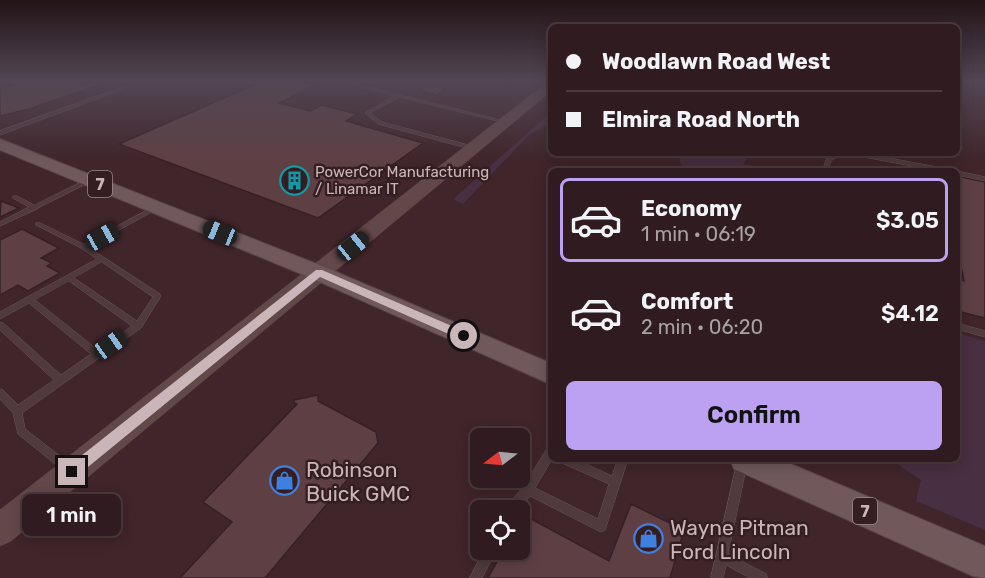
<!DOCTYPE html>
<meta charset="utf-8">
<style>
:root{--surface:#301c20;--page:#3c292d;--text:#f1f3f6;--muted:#a8a1a5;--line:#4b3a3e;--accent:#bca0f2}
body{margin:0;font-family:Rubik,sans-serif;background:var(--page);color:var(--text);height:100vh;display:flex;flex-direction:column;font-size:22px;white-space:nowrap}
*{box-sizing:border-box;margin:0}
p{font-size:20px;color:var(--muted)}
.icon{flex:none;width:33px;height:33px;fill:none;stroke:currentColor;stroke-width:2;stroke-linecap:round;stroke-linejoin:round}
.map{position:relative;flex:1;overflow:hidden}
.panel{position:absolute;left:548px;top:168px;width:412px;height:294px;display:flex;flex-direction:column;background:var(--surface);border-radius:9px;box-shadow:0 3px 15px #0003,0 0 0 2px var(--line)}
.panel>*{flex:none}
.top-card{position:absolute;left:548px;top:24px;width:412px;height:132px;border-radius:9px;box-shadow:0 3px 15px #0003,0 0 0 2px var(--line);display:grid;align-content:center;height:132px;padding:0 18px;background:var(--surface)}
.needle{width:39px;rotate:254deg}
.buttons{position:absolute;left:470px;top:428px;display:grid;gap:12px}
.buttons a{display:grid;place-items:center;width:60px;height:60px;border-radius:9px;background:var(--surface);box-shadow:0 3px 15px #0003,0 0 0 2px var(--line);font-size:30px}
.end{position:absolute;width:27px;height:27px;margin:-14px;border:8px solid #cab6b8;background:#111;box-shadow:0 0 0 3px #111}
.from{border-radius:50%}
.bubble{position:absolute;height:42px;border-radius:9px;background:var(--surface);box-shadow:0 3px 15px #0003,0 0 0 2px var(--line);font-size:20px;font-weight:600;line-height:42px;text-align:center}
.car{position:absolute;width:18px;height:36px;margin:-18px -9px;border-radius:8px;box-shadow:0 0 4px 2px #0007;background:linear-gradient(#222 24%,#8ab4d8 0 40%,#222 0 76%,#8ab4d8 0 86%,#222 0)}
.top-card b{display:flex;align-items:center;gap:21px;height:57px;font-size:22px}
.top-card b+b{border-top:2px solid var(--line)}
.top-card i{width:15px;height:15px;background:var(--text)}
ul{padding:10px 0 0;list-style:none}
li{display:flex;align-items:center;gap:18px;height:84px;margin:0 12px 9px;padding:0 6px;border:3px solid transparent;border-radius:9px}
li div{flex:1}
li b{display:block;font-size:22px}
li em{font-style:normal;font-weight:600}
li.selected{border-color:var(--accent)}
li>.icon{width:54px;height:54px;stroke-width:1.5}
.cta{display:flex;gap:12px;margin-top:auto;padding:12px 18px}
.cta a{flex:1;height:69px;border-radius:9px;background:var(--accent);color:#111;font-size:24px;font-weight:600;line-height:69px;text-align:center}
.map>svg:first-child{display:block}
</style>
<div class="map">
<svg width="985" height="578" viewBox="0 0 985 578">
<rect width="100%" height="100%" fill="#40252a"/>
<g fill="#482f41">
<path d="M550,113V123L529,135L463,204L453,199Z"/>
<path d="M678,153H752L743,164L785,171H698L681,165Z"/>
<path d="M957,333L985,341V530L916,501L921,480L890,459H957Z"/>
</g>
<g fill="#5e4044" stroke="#372024" stroke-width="1.5">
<path d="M25,81H71L83,85L94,81L104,83L29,109L0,116V89Z"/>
<path d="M263,81L319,83L279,103L310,111L322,105L357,114L346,121L423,143L318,218L119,144Z"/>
<path d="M427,85L445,89L437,95L419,90Z"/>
<path d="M957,176L985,182V318L957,311V279L964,281L957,246Z"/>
<path d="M1,201L19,208L0,217Z"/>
<path d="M22,229L59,248L41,258L52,263L47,266L60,273L28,291L18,285L0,295V240Z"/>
<path d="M318,395V401L376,432L378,443L265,578H180L232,522L203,502L297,404L294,403V400Z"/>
<path d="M631,504L684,530L670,578H488L504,549H519V520L522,514L609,561Z"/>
</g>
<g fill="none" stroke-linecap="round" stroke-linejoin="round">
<defs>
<g id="service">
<path d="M139,81H145L0,135V131Z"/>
<path d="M338,81H345L508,122L506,123L399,97L370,113L382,122L476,147L477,148L474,150L378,124L365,113L394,96Z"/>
<path d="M836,153H849C837,159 831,154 828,171H822L827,158Z"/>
<path d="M850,153H862L948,169L951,171H939L853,155Z"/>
<path d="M957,171L985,177V181L957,175Z"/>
<path d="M90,178L92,179V181L38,208L37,209L0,226V222L29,207L13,198V196H17L34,205Z"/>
<path d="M157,205L160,207L159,208L88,247L160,294L161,296L141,328L22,413L25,429L73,466L74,469L73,472L69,474L65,472L18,434L13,413L0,399V389L3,390L18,405L54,380L0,330V322L3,323L61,375L91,354L29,303L0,319V312L97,259L81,248L36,225L35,224L36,223H40L83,244ZM102,262L153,297L137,321L74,278ZM69,281L132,326L98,350L35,300Z"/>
<path d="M957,323L985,331V337L957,329Z"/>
<path d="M550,449V459H552L535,488L598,519L609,484L560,462L559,459H575L612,476L618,459H628L605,530L601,532L597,530L530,496L518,510H506L507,506L524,486L546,450Z"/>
<path d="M738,459H748L728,554L766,574L768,578H750L726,565L723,578H711Z"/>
<path d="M485,549H497L482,578H470Z"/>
</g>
<path id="secondary" d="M550,82V92L11,541L0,546V510L546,83Z"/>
<g id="primary">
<path d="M0,139L327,268L550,363V384L311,278L0,150Z"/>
<path d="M730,459H779L985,546V578L973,576L734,469Z"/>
</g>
</defs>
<use href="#service" stroke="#6a5458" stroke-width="1"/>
<use href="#secondary" stroke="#594346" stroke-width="1"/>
<use href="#primary" stroke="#594346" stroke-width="2"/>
<use href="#service" fill="#503a3d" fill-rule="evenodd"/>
<use href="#secondary" fill="#63484a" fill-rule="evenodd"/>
<use href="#primary" fill="#70585b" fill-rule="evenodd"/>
</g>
<linearGradient id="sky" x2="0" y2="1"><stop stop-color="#231417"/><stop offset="0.5" stop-color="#534655"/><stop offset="1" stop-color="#534655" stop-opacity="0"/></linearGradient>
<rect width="985" height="162" fill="url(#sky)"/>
<path fill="#cab6b8" d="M316,270H322L468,333L469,336L468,339H460L320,277L77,476L72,478L67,476L65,472L67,467Z"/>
<defs>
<symbol id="building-ring" viewBox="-11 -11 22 22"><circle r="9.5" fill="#351e22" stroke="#0f9aa8" stroke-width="1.5"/><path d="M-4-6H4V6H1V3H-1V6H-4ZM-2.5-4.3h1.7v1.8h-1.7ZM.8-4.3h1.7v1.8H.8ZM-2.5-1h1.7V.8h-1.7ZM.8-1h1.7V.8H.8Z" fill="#0f9aa8"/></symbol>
<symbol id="shop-ring" viewBox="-11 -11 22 22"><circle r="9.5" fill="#351e22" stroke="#3f7fe0" stroke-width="1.5"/><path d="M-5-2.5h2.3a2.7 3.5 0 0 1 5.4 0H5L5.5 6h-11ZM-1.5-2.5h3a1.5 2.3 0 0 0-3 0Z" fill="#3f7fe0"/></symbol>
</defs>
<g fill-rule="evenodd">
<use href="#building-ring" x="278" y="164" width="33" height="33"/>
<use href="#shop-ring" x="268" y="464" width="33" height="33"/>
<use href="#shop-ring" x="632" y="522" width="33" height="33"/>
</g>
<g text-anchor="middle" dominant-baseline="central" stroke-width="5" stroke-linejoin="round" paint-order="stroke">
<g font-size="15" fill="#cab6b8" stroke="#351e22" text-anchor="start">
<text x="315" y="172">PowerCor Manufacturing<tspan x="315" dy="17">/ Linamar IT</tspan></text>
</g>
<g fill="#351e22" stroke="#9d888b" stroke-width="1.5">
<rect x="88" y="171" width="24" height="26" rx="4.5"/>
<rect x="853" y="498" width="24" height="26" rx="4.5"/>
</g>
<g font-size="16" font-weight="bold" fill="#cab6b8">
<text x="100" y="184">7</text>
<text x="865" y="511">7</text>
</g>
<g font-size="21" fill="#cab6b8" stroke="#351e22" text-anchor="start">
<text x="306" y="469">Robinson<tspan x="306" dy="24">Buick GMC</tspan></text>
<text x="670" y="527">Wayne Pitman<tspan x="670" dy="24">Ford Lincoln</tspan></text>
</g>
</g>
</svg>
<div class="buttons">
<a><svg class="needle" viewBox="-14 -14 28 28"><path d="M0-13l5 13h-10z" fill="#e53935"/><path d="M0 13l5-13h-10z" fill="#a8a1a5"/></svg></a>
<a><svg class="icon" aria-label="locate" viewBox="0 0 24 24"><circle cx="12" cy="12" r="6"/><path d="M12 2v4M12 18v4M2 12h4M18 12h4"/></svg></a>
</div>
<i class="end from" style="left:464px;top:336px"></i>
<i class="end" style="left:72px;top:472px"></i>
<div class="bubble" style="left:22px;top:494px;width:99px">1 min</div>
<i class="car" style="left:220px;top:233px;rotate:292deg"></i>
<i class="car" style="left:102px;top:237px;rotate:61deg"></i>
<i class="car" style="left:353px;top:246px;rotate:51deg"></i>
<i class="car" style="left:110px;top:345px;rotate:55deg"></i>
<div class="top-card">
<b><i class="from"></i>Woodlawn Road West</b>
<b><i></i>Elmira Road North</b>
</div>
<section class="panel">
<ul>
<li class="selected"><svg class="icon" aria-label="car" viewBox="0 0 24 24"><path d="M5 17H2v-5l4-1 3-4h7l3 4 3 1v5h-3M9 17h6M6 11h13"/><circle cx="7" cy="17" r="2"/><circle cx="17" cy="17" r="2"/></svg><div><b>Economy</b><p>1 min · 06:19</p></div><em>$3.05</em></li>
<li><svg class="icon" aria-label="car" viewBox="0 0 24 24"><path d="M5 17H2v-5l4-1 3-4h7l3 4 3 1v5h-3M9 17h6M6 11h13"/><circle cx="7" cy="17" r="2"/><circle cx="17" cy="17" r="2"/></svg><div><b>Comfort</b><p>2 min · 06:20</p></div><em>$4.12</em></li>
</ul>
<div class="cta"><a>Confirm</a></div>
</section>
</div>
